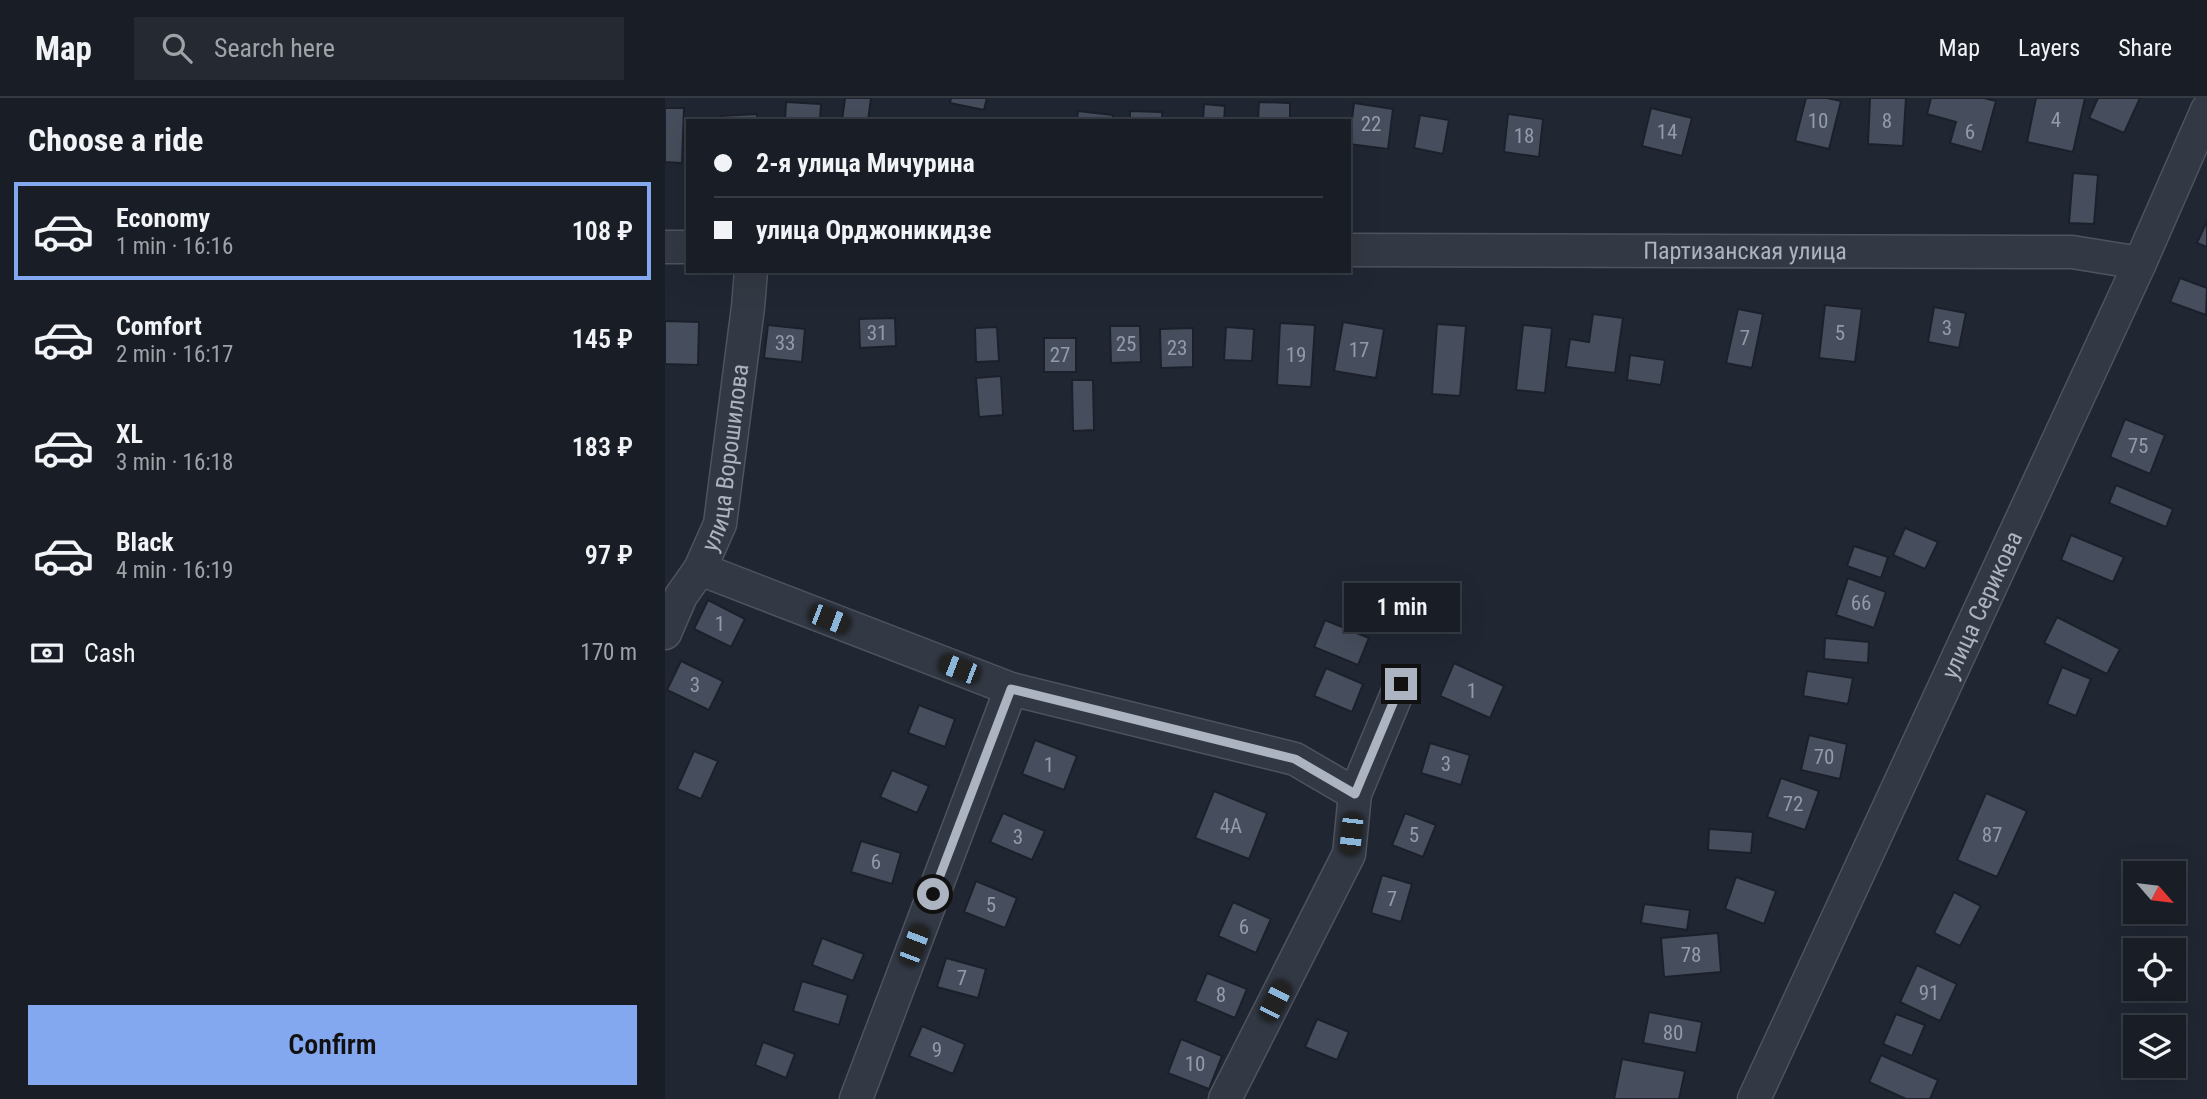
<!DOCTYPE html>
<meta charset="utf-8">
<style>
:root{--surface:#181d26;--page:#252a32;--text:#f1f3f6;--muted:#9fa2a7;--line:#363b43;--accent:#84a8ef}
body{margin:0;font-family:"Roboto Condensed",sans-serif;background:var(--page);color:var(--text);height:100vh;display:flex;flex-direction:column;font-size:26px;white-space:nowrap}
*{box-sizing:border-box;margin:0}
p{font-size:23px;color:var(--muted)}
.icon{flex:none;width:38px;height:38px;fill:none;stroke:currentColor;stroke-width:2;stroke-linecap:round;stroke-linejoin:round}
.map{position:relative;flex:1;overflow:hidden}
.details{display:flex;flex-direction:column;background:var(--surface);width:665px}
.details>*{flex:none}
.guide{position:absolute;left:21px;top:21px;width:665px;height:154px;border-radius:0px;box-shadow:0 7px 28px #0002,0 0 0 2px var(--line);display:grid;align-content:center;height:154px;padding:0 28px;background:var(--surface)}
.needle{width:46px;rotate:118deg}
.tools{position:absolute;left:1458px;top:763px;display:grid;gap:14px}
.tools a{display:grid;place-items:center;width:63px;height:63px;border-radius:0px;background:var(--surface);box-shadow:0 7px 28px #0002,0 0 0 2px var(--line);font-size:35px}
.end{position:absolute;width:32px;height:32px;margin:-16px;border:9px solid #adb4c1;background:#111;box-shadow:0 0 0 4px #111}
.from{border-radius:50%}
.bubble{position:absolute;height:49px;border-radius:0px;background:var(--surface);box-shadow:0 7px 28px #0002,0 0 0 2px var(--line);font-size:23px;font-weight:600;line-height:49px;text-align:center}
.car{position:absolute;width:21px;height:42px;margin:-21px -10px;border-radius:9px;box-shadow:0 0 5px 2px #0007;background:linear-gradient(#222 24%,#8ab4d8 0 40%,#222 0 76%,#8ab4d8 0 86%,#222 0)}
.guide b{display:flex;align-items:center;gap:24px;height:66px;font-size:26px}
.guide b+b{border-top:2px solid var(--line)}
.guide i{width:18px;height:18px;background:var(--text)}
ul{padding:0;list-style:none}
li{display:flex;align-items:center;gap:21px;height:98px;margin:0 14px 10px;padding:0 14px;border:4px solid transparent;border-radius:0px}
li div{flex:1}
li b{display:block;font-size:26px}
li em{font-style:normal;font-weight:600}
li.current{border-color:var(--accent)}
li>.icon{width:63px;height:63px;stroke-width:1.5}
h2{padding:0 28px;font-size:32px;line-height:84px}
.pay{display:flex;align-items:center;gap:18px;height:77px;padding:0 28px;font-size:26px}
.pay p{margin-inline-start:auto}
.action{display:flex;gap:14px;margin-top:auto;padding:14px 28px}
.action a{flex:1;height:80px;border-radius:0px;background:var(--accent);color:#111;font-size:28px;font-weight:600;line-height:80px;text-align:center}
header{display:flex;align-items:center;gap:42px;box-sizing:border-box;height:98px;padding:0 35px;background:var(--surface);border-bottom:2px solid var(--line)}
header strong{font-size:33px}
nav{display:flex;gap:38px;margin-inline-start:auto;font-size:24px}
.search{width:490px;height:63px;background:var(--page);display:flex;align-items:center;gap:18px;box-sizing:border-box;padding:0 24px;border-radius:0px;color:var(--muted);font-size:26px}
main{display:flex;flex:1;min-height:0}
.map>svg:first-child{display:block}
</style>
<header>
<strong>Map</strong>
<div class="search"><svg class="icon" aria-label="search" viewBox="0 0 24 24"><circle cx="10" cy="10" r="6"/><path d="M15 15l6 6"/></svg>Search here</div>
<nav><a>Map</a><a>Layers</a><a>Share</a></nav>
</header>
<main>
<section class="details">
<h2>Choose a ride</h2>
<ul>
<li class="current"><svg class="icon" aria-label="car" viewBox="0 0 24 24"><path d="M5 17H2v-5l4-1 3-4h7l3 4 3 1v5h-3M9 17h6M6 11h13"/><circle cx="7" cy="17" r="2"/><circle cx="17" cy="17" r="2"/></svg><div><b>Economy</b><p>1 min · 16:16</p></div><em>108 ₽</em></li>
<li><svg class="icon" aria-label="car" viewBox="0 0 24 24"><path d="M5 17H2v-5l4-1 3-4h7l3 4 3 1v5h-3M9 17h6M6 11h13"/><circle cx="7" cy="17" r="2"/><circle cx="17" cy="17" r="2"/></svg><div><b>Comfort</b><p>2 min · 16:17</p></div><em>145 ₽</em></li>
<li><svg class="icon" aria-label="car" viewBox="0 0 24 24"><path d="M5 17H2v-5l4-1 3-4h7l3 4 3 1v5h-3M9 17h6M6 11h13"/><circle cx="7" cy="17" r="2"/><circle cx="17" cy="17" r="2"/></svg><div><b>XL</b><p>3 min · 16:18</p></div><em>183 ₽</em></li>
<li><svg class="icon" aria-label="car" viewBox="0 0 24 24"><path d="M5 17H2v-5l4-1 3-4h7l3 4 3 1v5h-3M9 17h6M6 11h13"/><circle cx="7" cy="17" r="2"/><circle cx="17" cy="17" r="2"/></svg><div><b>Black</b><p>4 min · 16:19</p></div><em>97 ₽</em></li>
</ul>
<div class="pay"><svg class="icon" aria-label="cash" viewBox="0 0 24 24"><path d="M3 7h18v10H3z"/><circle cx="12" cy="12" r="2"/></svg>Cash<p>170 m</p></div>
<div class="action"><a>Confirm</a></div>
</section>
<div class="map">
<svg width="1542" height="1001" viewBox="0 0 1542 1001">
<rect width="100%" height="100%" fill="#202733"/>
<g fill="#464e5d" stroke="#1b202b" stroke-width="2">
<path d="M180,0H206L203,23L177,22Z"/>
<path d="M286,0H322L319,12L285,5Z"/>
<path d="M1141,0H1162L1176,3L1164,51L1130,43Z"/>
<path d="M1205,0H1241L1238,48L1203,46Z"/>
<path d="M1266,0H1319L1331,3L1317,54L1285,45L1291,24L1262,16Z"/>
<path d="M1371,0H1420L1408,54L1362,44Z"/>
<path d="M1433,0H1475L1459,35L1424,20Z"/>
<path d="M121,4L156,6L155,23H120Z"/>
<path d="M594,4L625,5V23H593Z"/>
<path d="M689,5L728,11L723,51L684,46Z"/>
<path d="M539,6L560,8L559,23H538Z"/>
<path d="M0,10H19L17,65L0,64Z"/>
<path d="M986,10L1027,20L1017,58L977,48Z"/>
<path d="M413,13L448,17L447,23H412Z"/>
<path d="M465,13L497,14V23H465Z"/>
<path d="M92,16V23H55V18Z"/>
<path d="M843,16L878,21L874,59L839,54Z"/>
<path d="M755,17L784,22L778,56L749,50Z"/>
<path d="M1408,75L1433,77L1429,126L1404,125Z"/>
<path d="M1542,123V149L1532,145Z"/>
<path d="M1515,180L1542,190L1541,217L1505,204Z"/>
<path d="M1160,207L1197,211L1190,264L1154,260Z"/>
<path d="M1269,209L1301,215L1294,250L1263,244Z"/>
<path d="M1073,211L1098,216L1087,270L1061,265Z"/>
<path d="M928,216L958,220L950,275L901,269L905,241L924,244Z"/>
<path d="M230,220L231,248L195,250L194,221Z"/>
<path d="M0,223L34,224L33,267L0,266Z"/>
<path d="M678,224L719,231L711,280L669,273Z"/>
<path d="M615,225L650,227L646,289L612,287Z"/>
<path d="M772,226L801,228L795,298L767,296Z"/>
<path d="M103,227L140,231L137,264L99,260Z"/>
<path d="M858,227L887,230L880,295L851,292Z"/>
<path d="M445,228H475L476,264L446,265Z"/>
<path d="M332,229L334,263L311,264L310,230Z"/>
<path d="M561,229L589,231L587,263L559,262Z"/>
<path d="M528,230V269L496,270L495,231Z"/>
<rect x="379" y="240" width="32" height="34"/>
<path d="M965,257L1000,262L996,287L962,282Z"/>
<path d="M336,278L338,317L314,319L311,280Z"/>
<path d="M407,282H428L429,332L408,333Z"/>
<path d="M1460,321L1500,337L1485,376L1445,359Z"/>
<path d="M1451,387L1508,411L1501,429L1444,405Z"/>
<path d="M1240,430L1273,444L1260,471L1228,457Z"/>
<path d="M1406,437L1459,459L1448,484L1396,462Z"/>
<path d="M1189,448L1223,459L1216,480L1182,468Z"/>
<path d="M1183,480L1221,494L1209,530L1171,517Z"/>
<path d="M43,502L80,521L66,549L29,531Z"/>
<path d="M1392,519L1455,551L1442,576L1379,545Z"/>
<path d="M660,522L704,540L693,567L649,549Z"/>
<path d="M1160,540L1204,544L1203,565L1159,561Z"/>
<path d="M16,563L58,583L44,612L2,592Z"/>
<path d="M789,565L839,588L825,620L775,598Z"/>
<path d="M1397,569L1426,581L1411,618L1382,606Z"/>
<path d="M661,570L698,586L687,614L649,598Z"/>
<path d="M1142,573L1188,580L1183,606L1138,598Z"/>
<path d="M254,607L290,621L280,649L243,635Z"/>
<path d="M1144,637L1182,646L1175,681L1136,672Z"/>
<path d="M370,642L412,658L399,692L357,676Z"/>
<path d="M765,645L805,657L796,687L756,675Z"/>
<path d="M29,653L53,663L36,701L12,691Z"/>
<path d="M227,672L264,688L252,715L215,699Z"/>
<path d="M1116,680L1154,693L1140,732L1102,719Z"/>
<path d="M549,693L602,715L584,761L530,740Z"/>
<path d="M1321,695L1362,713L1332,779L1292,762Z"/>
<path d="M338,715L380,733L367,762L325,744Z"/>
<path d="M740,715L771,727L758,759L727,747Z"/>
<path d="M1044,731L1088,734L1086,755L1043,752Z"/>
<path d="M196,743L236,755L227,786L186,774Z"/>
<path d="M717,777L747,786L736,824L706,815Z"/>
<path d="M1071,779L1111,793L1099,826L1060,811Z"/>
<path d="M311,783L352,800L340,830L299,814Z"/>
<path d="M1289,794L1316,808L1295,848L1269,835Z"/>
<path d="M568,804L606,821L591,855L553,838Z"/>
<path d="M979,806L1025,812L1022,832L976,825Z"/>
<path d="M1053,835L1056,874L999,879L996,840Z"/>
<path d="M157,840L199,856L188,883L147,867Z"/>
<path d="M281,860L321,871L313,900L272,889Z"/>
<path d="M1252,867L1292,886L1275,923L1235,904Z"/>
<path d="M542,875L582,891L570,920L530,903Z"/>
<path d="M137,883L183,897L174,927L128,913Z"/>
<path d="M984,914L1037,924L1031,955L978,945Z"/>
<path d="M1231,916L1260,927L1247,958L1218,946Z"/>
<path d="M652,921L684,934L672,962L640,949Z"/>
<path d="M257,928L300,946L288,976L244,958Z"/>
<path d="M516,941L557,958L544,991L503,975Z"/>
<path d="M98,944L130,956L121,980L90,967Z"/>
<path d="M1216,957L1273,982L1265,1001H1241L1204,984Z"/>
<path d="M957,961L1020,973L1014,1001H949Z"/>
</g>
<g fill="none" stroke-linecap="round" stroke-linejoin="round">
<defs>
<g id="street">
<path d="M0,149H23"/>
<path id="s1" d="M684,152L1407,154L1475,165"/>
<path d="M35,471L346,591L630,661L690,696"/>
<path id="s2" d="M0,535L16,498L35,471L55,426L83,209L86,173"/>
<path d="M191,1001L346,591"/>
<path d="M560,1001L684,756L690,696L736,586"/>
<path id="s3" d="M1089,1001L1475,165L1542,12"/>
</g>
</defs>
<use href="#street" stroke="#4e545f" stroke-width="35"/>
<use href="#street" stroke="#333944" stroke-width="32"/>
</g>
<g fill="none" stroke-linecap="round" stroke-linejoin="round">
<path stroke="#adb4c1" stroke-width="9" d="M268,796L346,591L630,661L690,696L736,586"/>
</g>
<g text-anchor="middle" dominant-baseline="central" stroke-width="5" stroke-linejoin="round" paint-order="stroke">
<g font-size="21" fill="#939aa8">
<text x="1391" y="22">4</text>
<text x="1153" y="23">10</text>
<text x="1222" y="23">8</text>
<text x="706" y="26">22</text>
<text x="1002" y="34">14</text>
<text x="1305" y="34">6</text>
<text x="859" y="38">18</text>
<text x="1282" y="230">3</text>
<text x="212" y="235">31</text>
<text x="1175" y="235">5</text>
<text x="1080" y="240">7</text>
<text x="120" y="245">33</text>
<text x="461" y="246">25</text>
<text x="512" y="250">23</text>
<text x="694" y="252">17</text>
<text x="395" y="257">27</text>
<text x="631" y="257">19</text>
<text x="1473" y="348">75</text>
<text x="1196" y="505">66</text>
<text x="55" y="526">1</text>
<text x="30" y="587">3</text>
<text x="807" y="593">1</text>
<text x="1159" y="659">70</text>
<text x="781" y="666">3</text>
<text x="384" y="667">1</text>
<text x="1128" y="706">72</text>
<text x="566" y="728">4А</text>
<text x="749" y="737">5</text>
<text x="1327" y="737">87</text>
<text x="353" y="739">3</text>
<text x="211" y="764">6</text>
<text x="727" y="801">7</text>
<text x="326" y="807">5</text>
<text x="579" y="829">6</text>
<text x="1026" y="857">78</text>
<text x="297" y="880">7</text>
<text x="1264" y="895">91</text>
<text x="556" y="897">8</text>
<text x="1008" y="935">80</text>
<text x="272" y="952">9</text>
<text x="530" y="966">10</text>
</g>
<g font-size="24" fill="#adb4c1" stroke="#191e28">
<text stroke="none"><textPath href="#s1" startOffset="396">Партизанская улица</textPath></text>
<text stroke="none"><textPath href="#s2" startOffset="189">улица Ворошилова</textPath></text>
<text stroke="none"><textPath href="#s3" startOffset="544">улица Серикова</textPath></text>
</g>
</g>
</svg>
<div class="tools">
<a><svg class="needle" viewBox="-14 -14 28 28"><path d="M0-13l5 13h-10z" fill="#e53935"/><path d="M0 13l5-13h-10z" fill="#9fa2a7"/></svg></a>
<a><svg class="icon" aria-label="locate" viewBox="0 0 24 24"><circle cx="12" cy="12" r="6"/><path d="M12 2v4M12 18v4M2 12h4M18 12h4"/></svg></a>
<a><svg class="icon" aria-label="layers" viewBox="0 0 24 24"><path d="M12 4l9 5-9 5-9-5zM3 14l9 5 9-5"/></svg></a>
</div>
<i class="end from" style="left:268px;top:796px"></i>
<i class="end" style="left:736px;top:586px"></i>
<div class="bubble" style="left:679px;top:485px;width:116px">1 min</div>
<i class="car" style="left:164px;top:521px;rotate:111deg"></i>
<i class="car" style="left:294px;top:571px;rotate:291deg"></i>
<i class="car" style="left:686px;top:736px;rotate:186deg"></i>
<i class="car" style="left:249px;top:847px;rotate:21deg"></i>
<i class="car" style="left:610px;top:903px;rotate:27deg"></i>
<div class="guide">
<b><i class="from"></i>2-я улица Мичурина</b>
<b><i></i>улица Орджоникидзе</b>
</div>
</div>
</main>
